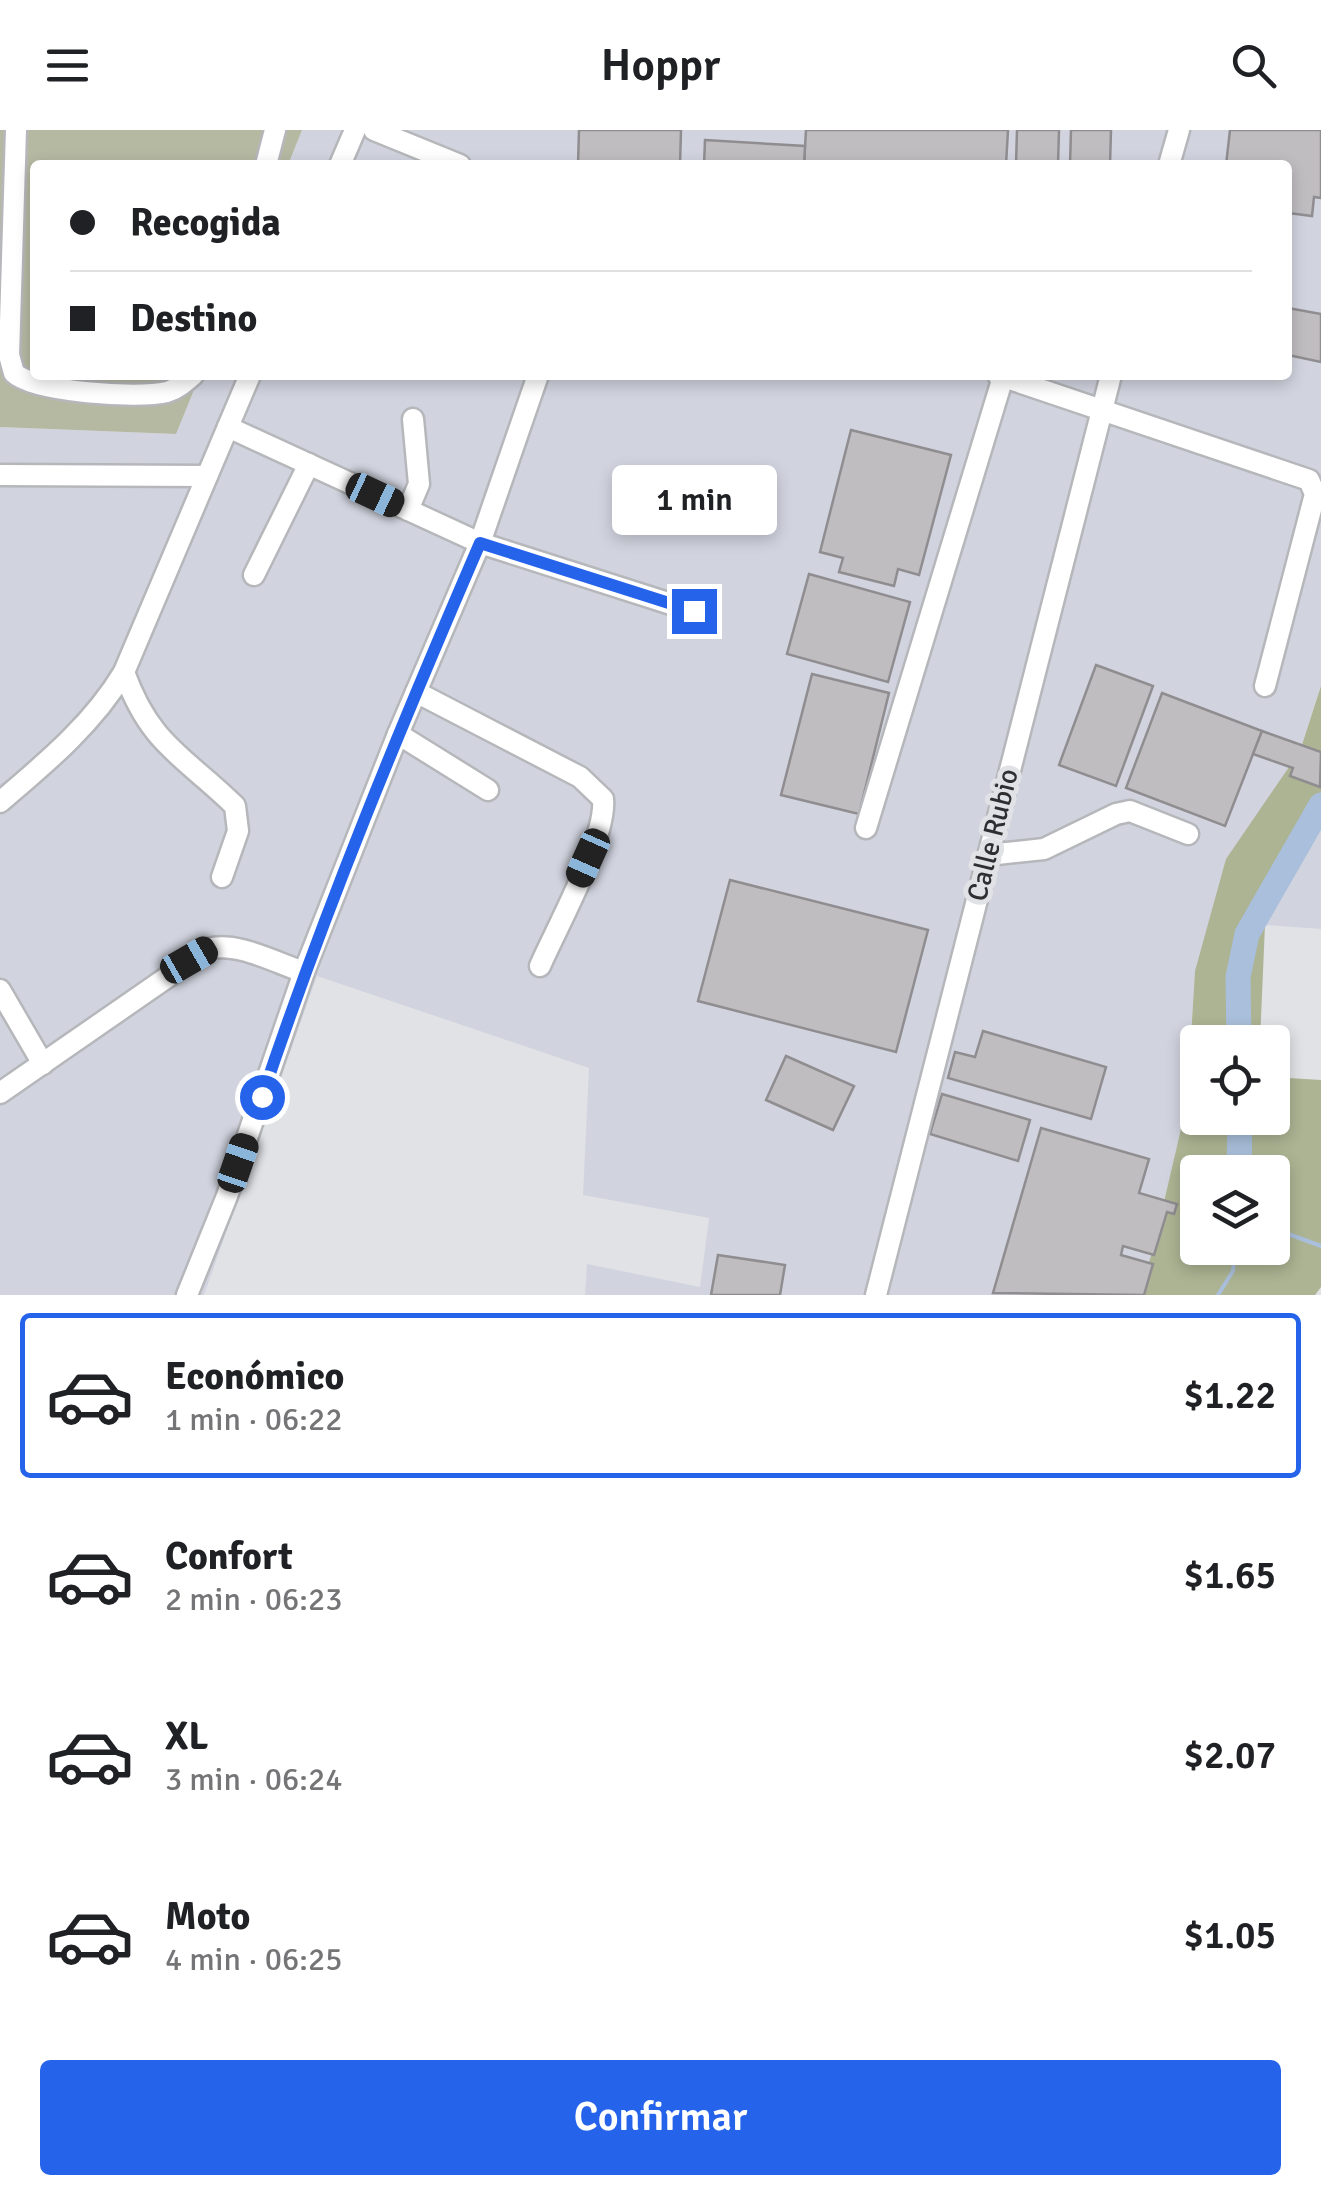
<!DOCTYPE html>
<html lang="es">
<meta charset="utf-8">
<style>
:root{--surface:#fff;--page:#f2f2f2;--text:#202124;--muted:#757577;--line:#e0e0e0;--accent:#2563eb}
body{margin:0;font-family:Signika,sans-serif;background:var(--page);color:var(--text);height:100vh;display:flex;flex-direction:column;font-size:38px;white-space:nowrap}
*{box-sizing:border-box;margin:0}
p{font-size:32px;color:var(--muted)}
.icon{flex:none;width:55px;height:55px;fill:none;stroke:currentColor;stroke-width:2;stroke-linecap:round;stroke-linejoin:round}
.map{position:relative;height:1165px;overflow:hidden}
.details{display:flex;flex-direction:column;background:var(--surface);flex:1}
.details>*{flex:none}
.hud{position:absolute;left:30px;top:30px;width:1262px;height:220px;border-radius:10px;box-shadow:0 5px 15px #0003;display:grid;align-content:center;height:220px;padding:0 40px;background:var(--surface)}
.fabs{position:absolute;left:1180px;top:895px;display:grid;gap:20px}
.fabs a{display:grid;place-items:center;width:110px;height:110px;border-radius:10px;background:var(--surface);box-shadow:0 5px 15px #0003;font-size:50px}
.end{position:absolute;width:45px;height:45px;margin:-22px;border:12px solid #2563eb;background:#fff;box-shadow:0 0 0 5px #fff}
.from{border-radius:50%}
.bubble{position:absolute;height:70px;border-radius:10px;background:var(--surface);box-shadow:0 5px 15px #0003;font-size:32px;font-weight:600;line-height:70px;text-align:center}
.car{position:absolute;width:30px;height:60px;margin:-30px -15px;border-radius:12px;box-shadow:0 0 8px 2px #0007;background:linear-gradient(#222 24%,#8ab4d8 0 40%,#222 0 76%,#8ab4d8 0 86%,#222 0)}
.hud b{display:flex;align-items:center;gap:35px;height:95px;font-size:38px}
.hud b+b{border-top:2px solid var(--line)}
.hud i{width:25px;height:25px;background:var(--text)}
ul{padding:18px 0 0;list-style:none}
li{display:flex;align-items:center;gap:30px;height:165px;margin:0 20px 15px;padding:0 20px;border:5px solid transparent;border-radius:10px}
li div{flex:1}
li b{display:block;font-size:38px}
li em{font-style:normal;font-weight:600}
li.current{border-color:var(--accent)}
li>.icon{width:90px;height:90px;stroke-width:1.5}
.cta{display:flex;gap:20px;margin-top:auto;padding:20px 40px}
.cta a{flex:1;height:115px;border-radius:10px;background:var(--accent);color:#fff;font-size:40px;font-weight:600;line-height:115px;text-align:center}
header{display:flex;justify-content:space-between;align-items:center;height:130px;padding:0 40px;background:var(--surface);font-size:45px;font-weight:600}
.map>svg:first-child{display:block}
</style>
<header><svg class="icon" aria-label="menu" viewBox="0 0 24 24"><path d="M4 6h16M4 12h16M4 18h16"/></svg>Hoppr<svg class="icon" aria-label="search" viewBox="0 0 24 24"><circle cx="10" cy="10" r="6"/><path d="M15 15l6 6"/></svg></header>
<div class="map">
<svg width="1321" height="1165" viewBox="0 0 1321 1165">
<rect width="100%" height="100%" fill="#e1e2e6"/>
<g fill="#d1d4df">
<path d="M302,0H1321V556L1300,621L1195,841L1187,973L1152,1123L1138,1165H585L587,1134L700,1157L709,1088L583,1065L589,938L317,846L204,1165H0V297L175,304L200,245H1288V35H288Z"/>
<path d="M1321,686V799L1265,795Z"/>
</g>
<path fill="#b5b9a2" d="M0,0H302L288,35H35V245H200L176,304L0,297Z"/>
<path fill="#adb493" fill-rule="evenodd" d="M1321,556V686L1265,795L1260,912H1198V988H1272L1273,947L1321,950V1157L1315,1165H1138L1152,1123L1187,973L1195,841L1226,729L1300,621ZM1198,1042H1272V1118H1198Z"/>
<g fill="none" stroke-linecap="round" stroke-linejoin="round">
<g stroke="#aabfdb" stroke-width="4">
<path d="M1272,1098L1321,1116"/>
<path d="M1218,1165L1233,1141L1235,1118"/>
</g>
<g stroke="#aabfdb" stroke-width="25">
<path d="M1239,912L1238,847L1247,804L1321,675"/>
<path d="M1239,1042L1240,988"/>
</g>
</g>
<g fill="#c0bdc0" stroke="#908d90" stroke-width="2.5">
<path d="M579,0H681L680,35H578Z"/>
<path d="M806,0H1008L1006,35H804Z"/>
<path d="M1017,0H1059L1058,35H1016Z"/>
<path d="M1071,0H1111L1110,35H1070Z"/>
<path d="M1230,0H1321V68L1314,67L1312,86L1288,83V35H1226Z"/>
<path d="M705,10L805,16L804,35H704Z"/>
<path d="M1288,178L1321,184V232L1288,225Z"/>
<path d="M851,300L951,325L919,445L898,439L894,456L839,442L843,428L820,422Z"/>
<path d="M809,444L910,472L888,552L787,524Z"/>
<path d="M1096,535L1153,556L1116,656L1059,635Z"/>
<path d="M812,544L889,563L859,684L781,665Z"/>
<path d="M1162,563L1262,601L1225,696L1126,658Z"/>
<path d="M1262,601L1321,622L1320,657L1290,646L1293,638L1253,624Z"/>
<path d="M730,750L928,800L896,922L698,871Z"/>
<path d="M983,901L1106,937L1091,989L948,948L955,922L975,927Z"/>
<path d="M786,926L854,956L833,1000L766,970Z"/>
<path d="M942,964L1030,990L1018,1031L930,1004Z"/>
<path d="M1041,998L1149,1029L1139,1063L1177,1074L1174,1084L1167,1082L1154,1125L1123,1116L1121,1125L1153,1134L1144,1165L993,1163Z"/>
<path d="M718,1125L785,1135L780,1165H711Z"/>
</g>
<g fill="none" stroke-linecap="round" stroke-linejoin="round">
<defs>
<g id="minor">
<path d="M16,0L9,225L14,243C34,262 138,269 167,262C177,259 185,252 193,245"/>
<path d="M374,0L460,35"/>
<path d="M266,35L275,0"/>
<path d="M340,35L355,0"/>
<path d="M1169,35L1179,0"/>
<path d="M998,245L1309,350L1315,364L1265,556"/>
<path d="M228,297L480,413L693,481"/>
<path d="M0,345L207,346"/>
<path d="M408,380L419,354L413,289"/>
<path d="M254,445L309,334"/>
<path d="M124,542C150,615 184,626 235,676L238,701L222,747"/>
<path d="M416,562L580,647L603,669C607,707 557,797 540,836"/>
<path d="M398,604L488,660"/>
<path d="M0,672C46,633 93,594 124,542L250,245"/>
<path d="M866,698L1003,247"/>
<path d="M988,725L1044,719L1116,684L1130,681L1188,704"/>
<path d="M0,860L43,934"/>
<path d="M0,963L208,819C237,811 276,833 304,842"/>
<path d="M187,1165L227,1066L304,842L398,604L480,413L538,245"/>
<path d="M876,1165L1111,245"/>
</g>
</defs>
<use href="#minor" stroke="#b6b7bb" stroke-width="25"/>
<use href="#minor" stroke="#fff" stroke-width="20"/>
</g>
<g fill="none" stroke-linecap="round" stroke-linejoin="round">
<path stroke="#2563eb" stroke-width="12" d="M262,967C325,779 401,596 480,413L694,481"/>
</g>
<g text-anchor="middle" dominant-baseline="central" stroke-width="10" stroke-linejoin="round" paint-order="stroke">
<g font-size="28" fill="#2f2f31" stroke="#e1e2e6">
<text transform="translate(993 705) rotate(-76)">Calle Rubio</text>
</g>
</g>
</svg>
<div class="fabs">
<a><svg class="icon" aria-label="locate" viewBox="0 0 24 24"><circle cx="12" cy="12" r="6"/><path d="M12 2v4M12 18v4M2 12h4M18 12h4"/></svg></a>
<a><svg class="icon" aria-label="layers" viewBox="0 0 24 24"><path d="M12 4l9 5-9 5-9-5zM3 14l9 5 9-5"/></svg></a>
</div>
<i class="end from" style="left:262px;top:967px"></i>
<i class="end" style="left:694px;top:481px"></i>
<div class="bubble" style="left:612px;top:335px;width:165px">1 min</div>
<i class="car" style="left:375px;top:365px;rotate:115deg"></i>
<i class="car" style="left:588px;top:728px;rotate:204deg"></i>
<i class="car" style="left:189px;top:830px;rotate:60deg"></i>
<i class="car" style="left:238px;top:1033px;rotate:19deg"></i>
<div class="hud">
<b><i class="from"></i>Recogida</b>
<b><i></i>Destino</b>
</div>
</div>
<section class="details">
<ul>
<li class="current"><svg class="icon" aria-label="car" viewBox="0 0 24 24"><path d="M5 17H2v-5l4-1 3-4h7l3 4 3 1v5h-3M9 17h6M6 11h13"/><circle cx="7" cy="17" r="2"/><circle cx="17" cy="17" r="2"/></svg><div><b>Económico</b><p>1 min · 06:22</p></div><em>$1.22</em></li>
<li><svg class="icon" aria-label="car" viewBox="0 0 24 24"><path d="M5 17H2v-5l4-1 3-4h7l3 4 3 1v5h-3M9 17h6M6 11h13"/><circle cx="7" cy="17" r="2"/><circle cx="17" cy="17" r="2"/></svg><div><b>Confort</b><p>2 min · 06:23</p></div><em>$1.65</em></li>
<li><svg class="icon" aria-label="car" viewBox="0 0 24 24"><path d="M5 17H2v-5l4-1 3-4h7l3 4 3 1v5h-3M9 17h6M6 11h13"/><circle cx="7" cy="17" r="2"/><circle cx="17" cy="17" r="2"/></svg><div><b>XL</b><p>3 min · 06:24</p></div><em>$2.07</em></li>
<li><svg class="icon" aria-label="car" viewBox="0 0 24 24"><path d="M5 17H2v-5l4-1 3-4h7l3 4 3 1v5h-3M9 17h6M6 11h13"/><circle cx="7" cy="17" r="2"/><circle cx="17" cy="17" r="2"/></svg><div><b>Moto</b><p>4 min · 06:25</p></div><em>$1.05</em></li>
</ul>
<div class="cta"><a>Confirmar</a></div>
</section>
